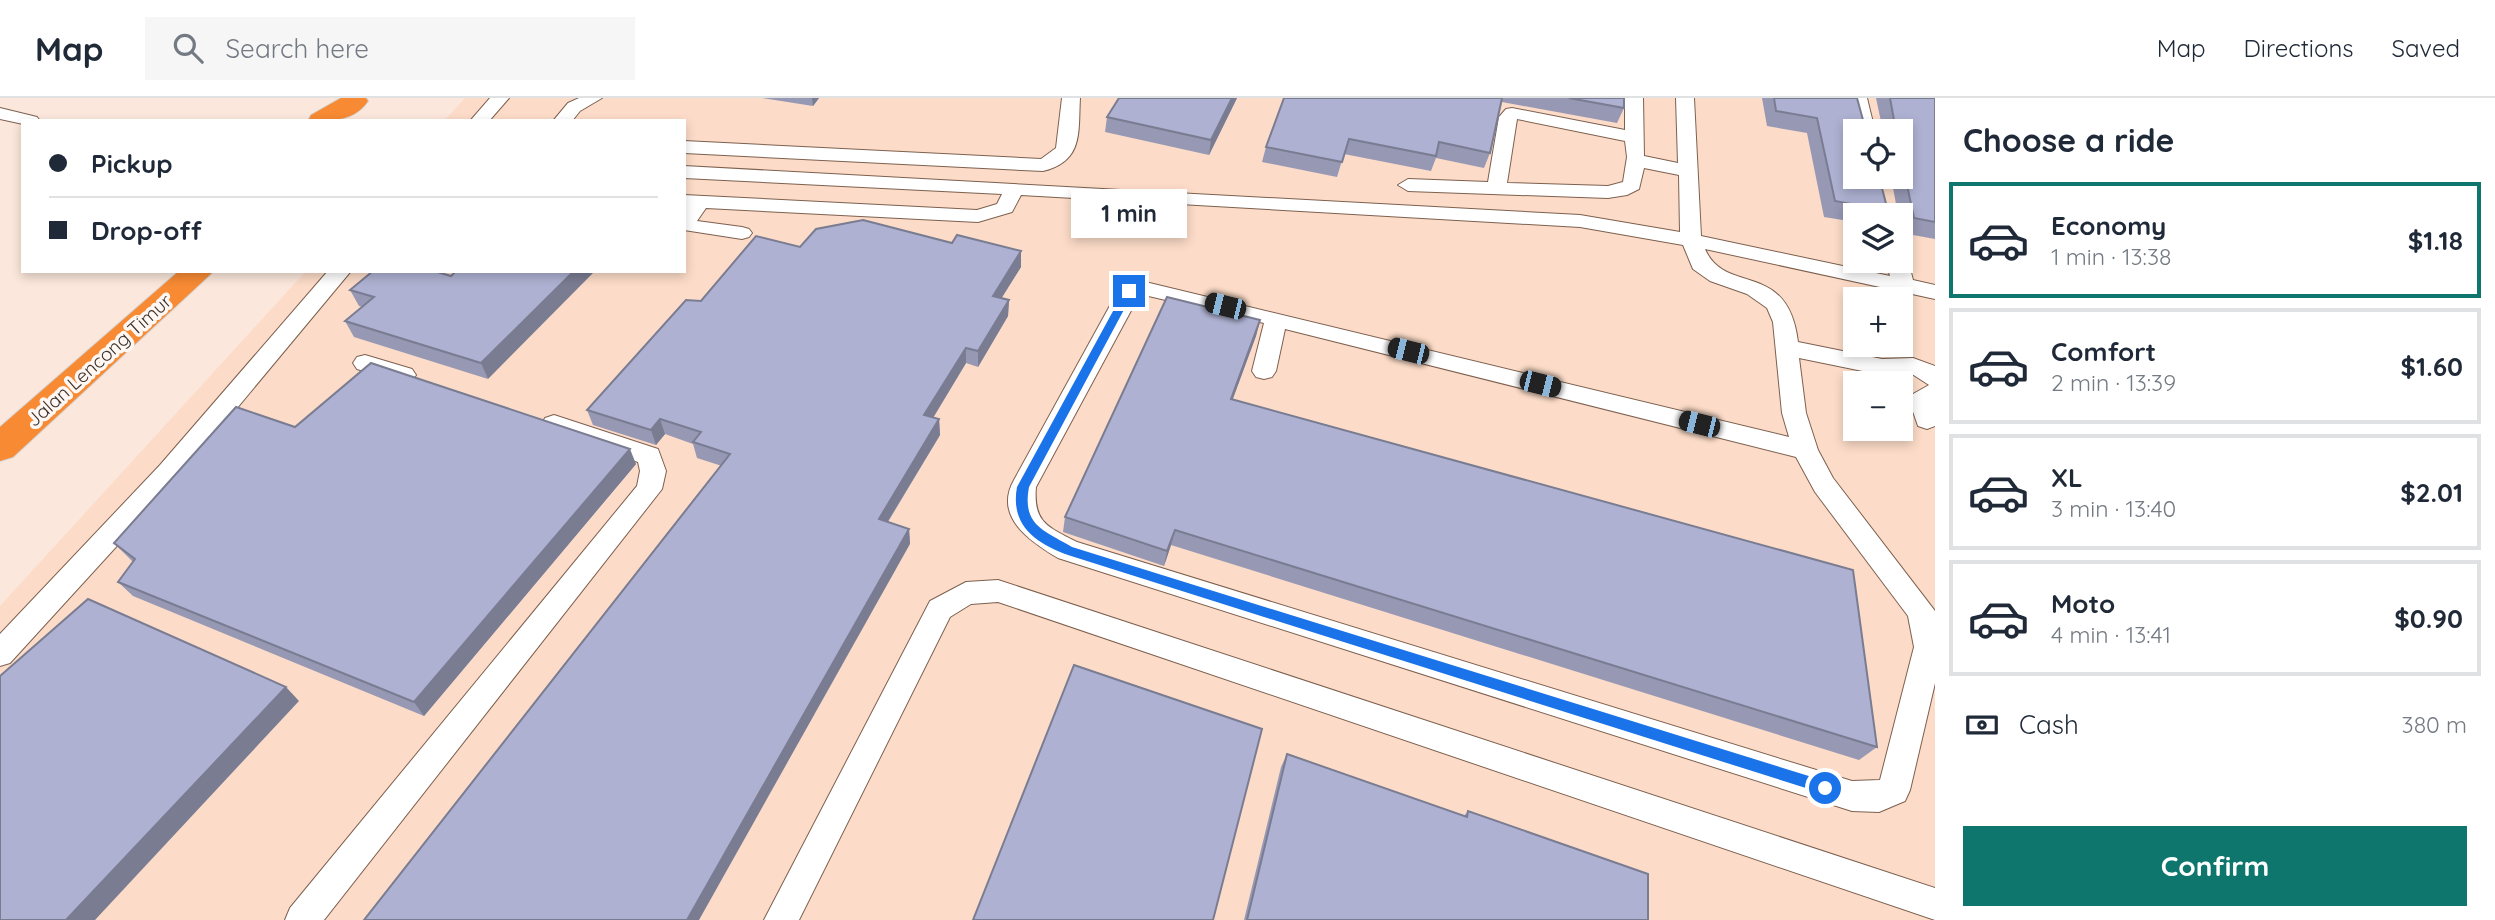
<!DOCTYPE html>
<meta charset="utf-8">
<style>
:root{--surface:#fff;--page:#f6f6f7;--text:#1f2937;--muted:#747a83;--line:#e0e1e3;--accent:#0f766e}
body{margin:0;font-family:Quicksand,sans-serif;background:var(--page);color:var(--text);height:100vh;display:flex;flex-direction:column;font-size:26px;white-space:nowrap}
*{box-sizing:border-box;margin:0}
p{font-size:23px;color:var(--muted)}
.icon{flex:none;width:38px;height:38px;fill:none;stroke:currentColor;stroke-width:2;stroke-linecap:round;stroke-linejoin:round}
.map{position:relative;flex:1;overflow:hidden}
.side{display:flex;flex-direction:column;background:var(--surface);width:560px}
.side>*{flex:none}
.guide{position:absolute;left:21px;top:21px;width:665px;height:154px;border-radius:0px;box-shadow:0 4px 10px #0003;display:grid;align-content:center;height:154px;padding:0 28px;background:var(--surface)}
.controls{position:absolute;left:1843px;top:21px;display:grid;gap:14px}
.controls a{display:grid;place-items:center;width:70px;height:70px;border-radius:0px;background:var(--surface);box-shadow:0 4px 10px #0003;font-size:35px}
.end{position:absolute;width:32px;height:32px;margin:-16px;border:9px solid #1a73e8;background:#fff;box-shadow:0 0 0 4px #fff}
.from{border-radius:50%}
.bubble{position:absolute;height:49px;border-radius:0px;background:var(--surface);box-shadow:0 4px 10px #0003;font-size:23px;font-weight:800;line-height:49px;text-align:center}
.car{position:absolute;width:21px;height:42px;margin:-21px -10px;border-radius:9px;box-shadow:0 0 5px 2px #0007;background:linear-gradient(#222 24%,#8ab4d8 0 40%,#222 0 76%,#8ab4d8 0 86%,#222 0)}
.guide b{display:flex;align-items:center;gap:24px;height:66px;font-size:26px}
.guide b+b{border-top:2px solid var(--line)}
.guide i{width:18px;height:18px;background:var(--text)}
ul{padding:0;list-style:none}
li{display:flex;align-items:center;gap:21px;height:116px;margin:0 14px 10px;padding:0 14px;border:4px solid var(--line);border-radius:0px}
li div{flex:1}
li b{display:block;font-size:26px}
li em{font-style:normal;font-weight:800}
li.current{border-color:var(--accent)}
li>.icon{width:63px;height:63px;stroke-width:1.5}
h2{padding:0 28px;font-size:32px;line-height:84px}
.pay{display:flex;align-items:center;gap:18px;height:77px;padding:0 28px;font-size:26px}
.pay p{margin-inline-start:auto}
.cta{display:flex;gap:14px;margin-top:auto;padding:14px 28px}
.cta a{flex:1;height:80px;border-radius:0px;background:var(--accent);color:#fff;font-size:28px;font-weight:800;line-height:80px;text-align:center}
header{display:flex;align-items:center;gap:42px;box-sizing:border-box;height:98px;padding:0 35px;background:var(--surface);border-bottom:2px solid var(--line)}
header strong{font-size:33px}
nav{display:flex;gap:38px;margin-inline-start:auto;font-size:24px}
.search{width:490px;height:63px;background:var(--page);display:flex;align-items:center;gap:18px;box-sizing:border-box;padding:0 24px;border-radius:0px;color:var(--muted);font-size:26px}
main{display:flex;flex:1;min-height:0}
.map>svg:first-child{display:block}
</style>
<header>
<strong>Map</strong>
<div class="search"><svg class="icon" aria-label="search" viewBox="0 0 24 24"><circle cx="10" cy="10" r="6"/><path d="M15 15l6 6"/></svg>Search here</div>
<nav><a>Map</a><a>Directions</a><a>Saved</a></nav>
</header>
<main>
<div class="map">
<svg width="1935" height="822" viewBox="0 0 1935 822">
<rect width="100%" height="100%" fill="#fbe7db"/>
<path fill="#fcdcc8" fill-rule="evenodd" d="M465,0H1935V822H0V508L306,173H684V23H444ZM1855,33H1900V79H1855ZM1855,117H1900V163H1855ZM1855,201H1900V247H1855ZM1855,285H1900V331H1855Z"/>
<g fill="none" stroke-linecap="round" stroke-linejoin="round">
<defs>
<g id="minor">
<path d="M490,0H509L489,23H470Z"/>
<path d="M579,0H602L580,13L572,23H553L568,5Z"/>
<path d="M1062,0H1080C1078,34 1084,63 1043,73L684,55V43L1041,61L1056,50Z"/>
<path d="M1625,0H1643L1644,58L1678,65L1676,0H1694L1701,138L1890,178L1886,163H1900V157L1908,163L1913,182L1935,187V201L1705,151C1725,198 1788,161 1798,244L1882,261L1913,260L1935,268V328L1927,331L1918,328L1909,302L1913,296L1929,287L1912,276L1882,277L1799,260L1806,315L1818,352L1833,380L1935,513V585L1910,692L1905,703L1879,714L1852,713L1058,460C1031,444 993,419 1014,382L1118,193L1121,188L1137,182L1789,339L1782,315L1773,224L1767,210L1747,196L1710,183L1693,171L1683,147L1580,129L1021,97L1012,114L978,124L706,110L697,123L742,129L749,131L752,135L749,139L742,141L684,132L686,109H684V97L977,112L997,106L1002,96L684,80V68L1580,117L1680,134L1679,77L1644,70L1639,91L1627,97L1608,100L1408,93L1398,87L1408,81L1488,84L1499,19L1506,11L1512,10L1625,32ZM1517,21L1625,43L1627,59L1623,84L1608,88L1507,85ZM1140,196L1264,225L1252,273L1256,279L1264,281L1272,279L1276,273L1285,231L1796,359L1815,394L1908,518L1914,549L1880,682L1852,683L1077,444C1048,429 1033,425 1036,389Z"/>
<path d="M1849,0H1867L1875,33H1857Z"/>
<path d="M0,10L37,19L40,23H23V26L0,21Z"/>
<path d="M328,173H351L178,381L10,565L0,568V536L160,367Z"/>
<path d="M365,257L412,271L416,277L412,283L404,285L357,271L353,265L357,259Z"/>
<path d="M554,317L658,351L666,373L662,391L324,822H285L290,810L637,388L640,373L638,364L545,332L542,326L545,320Z"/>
<path d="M998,482L1935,790V822L998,504L971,506L950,519L799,822H764L930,503L966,484Z"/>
</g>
<g id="highway">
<path d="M341,0H366L368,3C354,24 330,23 308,23L311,17Z"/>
<path d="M179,173H214L13,359L0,363V329Z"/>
</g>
</defs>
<use href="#minor" stroke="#7d604f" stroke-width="2"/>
<use href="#highway" stroke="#d4d2d0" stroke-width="2"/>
<use href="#minor" fill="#fff" fill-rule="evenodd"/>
<use href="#highway" fill="#f78a33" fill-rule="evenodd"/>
</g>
<g fill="#9698b4">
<path d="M762,0H819L813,8Z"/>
<path d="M1237,0L1209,57L1105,34L1107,19Z"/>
<path d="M1284,0H1624V10L1617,25L1502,4L1490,55L1484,70L1436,60L1431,73L1344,56L1337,79L1262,64L1266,49Z"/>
<path d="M1762,0H1857L1888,113L1885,117H1855V124L1824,119L1807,35L1767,28Z"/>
<path d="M1876,0H1935V141L1902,135L1900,117H1898L1891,79H1900V33H1883Z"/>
<path d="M952,145L1021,153V169L1001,200L1009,202L1008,218L978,269L966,265L933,320L939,321L940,337L888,424L909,431L910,446L722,368L697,360L693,346L665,336L656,347L593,327L587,312L701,203L800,149Z"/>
<path d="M451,178L488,281L354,239L345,223L363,209L359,208L350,192Z"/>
<path d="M1260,222L1256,238L1232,302L1877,649L1859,662L1171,447L1164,468L1063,434L1065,419Z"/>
<path d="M295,329L636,366L424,618L133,498L118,484L133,464L114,445Z"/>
<path d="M1287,656L1464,718L1468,713L1648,822H1244L1281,669Z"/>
</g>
<g fill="#7a7c92">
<path d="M812,0H819L813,8Z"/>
<path d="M1232,0H1237L1209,57L1211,42Z"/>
<path d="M1021,153V169L993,214V198Z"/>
<path d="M574,173H595L488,281L481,265Z"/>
<path d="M1009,202L1008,218L978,269V253Z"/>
<path d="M1260,222L1256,238L1227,317L1231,301Z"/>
<path d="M966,250V265L925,333L924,317Z"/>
<path d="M660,321L665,336L656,347L651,332Z"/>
<path d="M939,321L940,337L880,436L879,421Z"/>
<path d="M630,351L636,366L424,618L414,604Z"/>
<path d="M909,431L910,446L699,822H687Z"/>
<path d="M1175,432L1171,447L1164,468L1167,453Z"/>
<path d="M286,589L299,603L95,822H66Z"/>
</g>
<g fill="#aeb1d1" stroke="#7a7c92" stroke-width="2">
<path d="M1119,0H1232L1211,42L1107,19Z"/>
<path d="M1284,0H1502L1490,55L1439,44L1436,58L1349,41L1342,64L1266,49Z"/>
<path d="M1569,0H1624V10Z"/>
<path d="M1774,0H1857L1866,33H1855V79H1879L1888,113L1835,103L1817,20L1776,13Z"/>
<path d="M1890,0H1935V124L1914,120L1900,54V33H1896Z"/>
<path d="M863,122L952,145L957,137L1021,153L993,198L1009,202L978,253L966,250L924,317L939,321L879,421L909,431L687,822H364L730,356L693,344L701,334L660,321L651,332L587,312L686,202L701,203L756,138L800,149L816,131Z"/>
<path d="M373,173H434L451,178L456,173H574L481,265L345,223L374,199L350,192Z"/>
<path d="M1167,199L1260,222L1231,301L1853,472L1877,649L1175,432L1167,453L1065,419Z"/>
<path d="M371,265L630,351L414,604L118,484L135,461L114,445L236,309L295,329Z"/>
<path d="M88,501L286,589L66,822H0V578Z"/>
<path d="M1074,567L1262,631L1213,822H973Z"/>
<path d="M1287,656L1467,719L1468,713L1648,776V822H1247Z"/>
</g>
<path fill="#1a73e8" d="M1129,190L1134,193L1029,389C1022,427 1043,432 1072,449L1825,683L1832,690L1830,694L1825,696L1068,457C1035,445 1010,427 1017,389L1124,193Z"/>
<g text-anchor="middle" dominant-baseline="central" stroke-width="7" stroke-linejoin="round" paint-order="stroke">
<g font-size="19" fill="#3d3129" stroke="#fef7f3">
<text transform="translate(99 262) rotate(-42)">Jalan Lencong Timur</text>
</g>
</g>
</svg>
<div class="controls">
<a><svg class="icon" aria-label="locate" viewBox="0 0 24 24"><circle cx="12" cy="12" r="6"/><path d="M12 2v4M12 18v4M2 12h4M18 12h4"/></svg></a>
<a><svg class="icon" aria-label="layers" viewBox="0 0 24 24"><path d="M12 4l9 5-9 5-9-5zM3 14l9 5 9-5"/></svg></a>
<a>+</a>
<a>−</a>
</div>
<i class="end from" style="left:1825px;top:690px"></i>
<i class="end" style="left:1129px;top:193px"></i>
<div class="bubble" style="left:1071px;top:91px;width:116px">1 min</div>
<i class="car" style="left:1225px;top:208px;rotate:284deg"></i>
<i class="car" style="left:1408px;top:253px;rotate:284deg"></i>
<i class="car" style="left:1540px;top:286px;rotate:104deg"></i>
<i class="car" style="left:1699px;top:326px;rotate:284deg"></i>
<div class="guide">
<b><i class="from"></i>Pickup</b>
<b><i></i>Drop-off</b>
</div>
</div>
<section class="side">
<h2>Choose a ride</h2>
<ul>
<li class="current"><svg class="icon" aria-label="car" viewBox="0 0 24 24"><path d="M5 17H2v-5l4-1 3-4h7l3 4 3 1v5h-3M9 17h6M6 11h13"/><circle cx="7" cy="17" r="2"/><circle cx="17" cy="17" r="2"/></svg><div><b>Economy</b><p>1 min · 13:38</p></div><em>$1.18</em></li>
<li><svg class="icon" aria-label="car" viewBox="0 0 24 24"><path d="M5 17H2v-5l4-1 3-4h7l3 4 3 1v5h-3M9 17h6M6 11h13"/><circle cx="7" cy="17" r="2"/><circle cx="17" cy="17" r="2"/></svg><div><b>Comfort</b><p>2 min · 13:39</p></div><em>$1.60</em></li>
<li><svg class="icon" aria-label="car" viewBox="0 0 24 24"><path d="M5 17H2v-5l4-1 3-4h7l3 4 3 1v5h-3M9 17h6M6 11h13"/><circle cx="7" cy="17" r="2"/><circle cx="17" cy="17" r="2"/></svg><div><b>XL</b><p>3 min · 13:40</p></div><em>$2.01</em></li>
<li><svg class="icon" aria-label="car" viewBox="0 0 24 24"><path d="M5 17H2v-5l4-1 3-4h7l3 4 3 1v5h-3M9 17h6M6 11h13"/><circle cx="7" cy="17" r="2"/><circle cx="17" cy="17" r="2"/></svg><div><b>Moto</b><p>4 min · 13:41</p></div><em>$0.90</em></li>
</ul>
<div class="pay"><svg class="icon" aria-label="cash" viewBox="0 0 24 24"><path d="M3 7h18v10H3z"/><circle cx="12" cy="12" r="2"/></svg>Cash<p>380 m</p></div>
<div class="cta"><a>Confirm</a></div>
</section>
</main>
